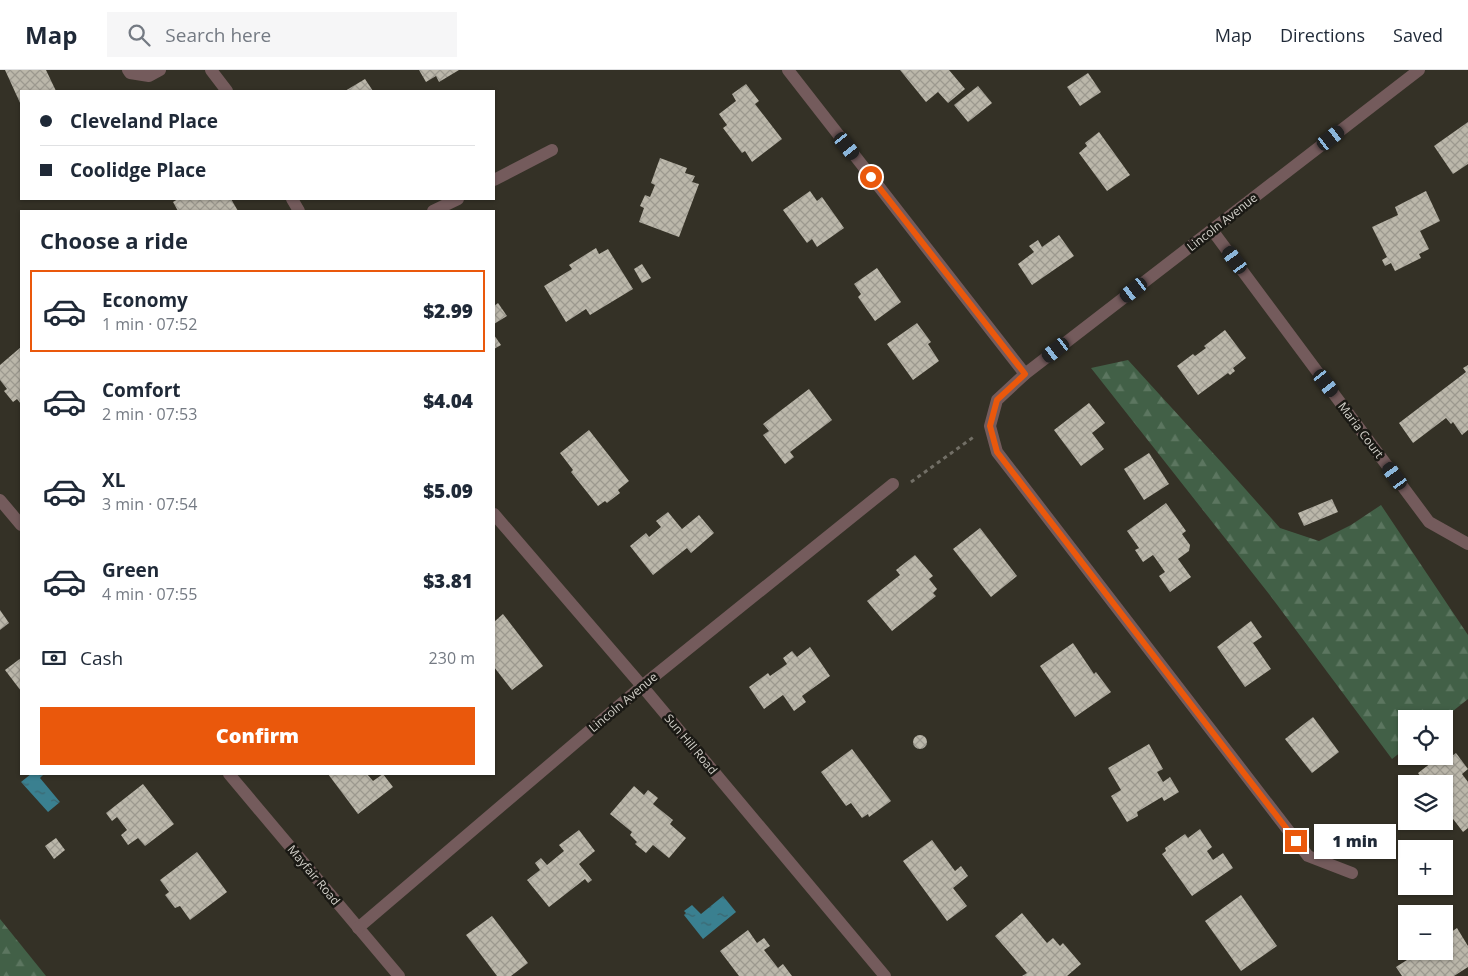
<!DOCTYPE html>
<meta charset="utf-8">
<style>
:root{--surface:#fff;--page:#f6f6f7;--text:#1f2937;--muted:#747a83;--line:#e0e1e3;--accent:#ea580c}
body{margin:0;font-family:"Open Sans",sans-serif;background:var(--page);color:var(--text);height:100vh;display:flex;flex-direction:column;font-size:19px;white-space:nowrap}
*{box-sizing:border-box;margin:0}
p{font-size:16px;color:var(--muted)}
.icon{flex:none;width:28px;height:28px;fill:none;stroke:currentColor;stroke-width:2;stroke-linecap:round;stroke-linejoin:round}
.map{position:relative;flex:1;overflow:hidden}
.details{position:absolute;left:20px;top:140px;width:475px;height:565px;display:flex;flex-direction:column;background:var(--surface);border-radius:0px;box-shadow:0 1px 4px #0004}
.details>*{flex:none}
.top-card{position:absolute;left:20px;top:20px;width:475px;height:110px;border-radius:0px;box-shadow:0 1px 4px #0004;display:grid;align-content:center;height:110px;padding:0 20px;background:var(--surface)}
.fabs{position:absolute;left:1398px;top:640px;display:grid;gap:10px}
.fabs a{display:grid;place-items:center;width:55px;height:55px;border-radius:0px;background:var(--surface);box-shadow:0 1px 4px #0004;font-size:25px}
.end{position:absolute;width:22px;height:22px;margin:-11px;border:6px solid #ea580c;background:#fff;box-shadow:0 0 0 2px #fff}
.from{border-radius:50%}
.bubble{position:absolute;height:35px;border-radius:0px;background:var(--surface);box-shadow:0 1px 4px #0004;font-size:16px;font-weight:800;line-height:35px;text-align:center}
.car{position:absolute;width:15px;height:30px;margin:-15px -8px;border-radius:6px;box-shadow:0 0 4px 1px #0007;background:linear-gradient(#222 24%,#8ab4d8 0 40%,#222 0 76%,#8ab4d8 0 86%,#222 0)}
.top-card b{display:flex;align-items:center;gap:18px;height:48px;font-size:19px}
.top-card b+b{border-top:1px solid var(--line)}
.top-card i{width:12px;height:12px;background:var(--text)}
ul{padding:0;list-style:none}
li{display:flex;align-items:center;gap:15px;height:82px;margin:0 10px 8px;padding:0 10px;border:2px solid transparent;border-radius:0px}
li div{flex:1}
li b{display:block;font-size:19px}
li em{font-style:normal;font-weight:800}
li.active{border-color:var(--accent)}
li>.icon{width:45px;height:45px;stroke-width:1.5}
h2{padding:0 20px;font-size:22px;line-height:60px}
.pay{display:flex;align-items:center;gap:12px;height:55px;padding:0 20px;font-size:19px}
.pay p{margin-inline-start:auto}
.button{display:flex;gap:10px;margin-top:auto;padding:10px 20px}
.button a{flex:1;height:58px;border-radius:0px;background:var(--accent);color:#fff;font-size:20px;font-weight:800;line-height:58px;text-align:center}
header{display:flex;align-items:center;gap:30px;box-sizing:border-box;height:70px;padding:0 25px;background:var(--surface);border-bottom:1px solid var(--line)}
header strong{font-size:24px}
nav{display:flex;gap:28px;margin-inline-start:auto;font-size:18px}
.search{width:350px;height:45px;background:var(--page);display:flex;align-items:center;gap:12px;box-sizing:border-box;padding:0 18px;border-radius:0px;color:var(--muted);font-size:19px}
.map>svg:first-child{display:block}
</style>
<header>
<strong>Map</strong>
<div class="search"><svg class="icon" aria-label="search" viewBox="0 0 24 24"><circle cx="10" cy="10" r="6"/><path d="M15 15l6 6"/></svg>Search here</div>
<nav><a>Map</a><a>Directions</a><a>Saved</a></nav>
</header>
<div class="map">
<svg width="1468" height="906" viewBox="0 0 1468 906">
<defs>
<pattern id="forest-firs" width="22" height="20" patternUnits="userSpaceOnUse" patternTransform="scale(1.25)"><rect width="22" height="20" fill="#426047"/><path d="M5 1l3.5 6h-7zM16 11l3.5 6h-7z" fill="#5c7660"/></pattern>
<pattern id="water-ripples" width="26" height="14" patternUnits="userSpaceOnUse" patternTransform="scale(1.25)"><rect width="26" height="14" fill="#3a8090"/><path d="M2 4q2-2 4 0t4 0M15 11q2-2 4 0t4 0" fill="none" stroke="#3c666f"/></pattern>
<pattern id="building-cross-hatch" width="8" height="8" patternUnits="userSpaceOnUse" patternTransform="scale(1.25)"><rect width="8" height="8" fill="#bbb7aa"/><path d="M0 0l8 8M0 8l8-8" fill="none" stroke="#9c998f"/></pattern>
</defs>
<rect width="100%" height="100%" fill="#343126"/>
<g fill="url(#forest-firs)">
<path d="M1128,290L1223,394L1280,458L1319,471L1351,455L1381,435L1468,565V629L1443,649H1406V678L1392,689L1269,524L1091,298Z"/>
<path d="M0,849L46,906H0Z"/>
</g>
<g fill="url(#water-ripples)">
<path d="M31,704H44L40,708L60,732L48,742L21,712Z"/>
<path d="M723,826L736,842L703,869L684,845L686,843L684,841L692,835L701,844Z"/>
</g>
<g fill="url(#building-cross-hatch)">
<path d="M5,0H46L56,21H21V35Z"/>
<path d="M419,0H459L439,12L436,6L426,12Z"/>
<path d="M900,0H949L965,19L948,33L938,22L926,32Z"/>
<path d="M1088,3L1101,22L1080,36L1067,17Z"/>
<path d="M365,9L373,21H345Z"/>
<path d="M746,14L759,31L755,34L782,69L752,92L745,81L742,83L723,58L727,55L719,44L736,31L732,24Z"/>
<path d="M978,16L992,33L968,52L954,35Z"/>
<path d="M1468,52V94L1453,104L1434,76Z"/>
<path d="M1099,62L1130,105L1107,121L1079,83L1087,76L1085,73Z"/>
<path d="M660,88L687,98L685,103L695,106L692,112L699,114L679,167L639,152L644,138L640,136L645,125L650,127L655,115L651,113Z"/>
<path d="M810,121L817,131L822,127L844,158L817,177L812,169L807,173L783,140Z"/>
<path d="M1426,121L1440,151L1420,161L1429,179L1419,184L1421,188L1395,201L1391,193L1385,196L1382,190L1387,187L1372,157L1398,145L1395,137Z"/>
<path d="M178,129H231L238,141H178L173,132Z"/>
<path d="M1059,165L1074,186L1032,215L1018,194L1034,182L1029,176L1038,170L1042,177Z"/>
<path d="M596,178L599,184L608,179L633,219L590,245L586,239L566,252L544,216L572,199L569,195Z"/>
<path d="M642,194L651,208L642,213L634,199Z"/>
<path d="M877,198L901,232L875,251L858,227L861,224L854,214Z"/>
<path d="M498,233L507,246L494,254V236Z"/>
<path d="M917,253L931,272L928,274L939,291L913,310L887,274Z"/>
<path d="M1225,260L1246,288L1233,298L1235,301L1230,305L1228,303L1198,325L1177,296L1193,284L1195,286L1206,278L1204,276Z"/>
<path d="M494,265L501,275L494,279Z"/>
<path d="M21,277V334L17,329L13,332L4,321L7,319L0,310V295Z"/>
<path d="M1468,295V360L1462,365L1453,352L1451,354L1446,348L1413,373L1399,353L1466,302L1463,298Z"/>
<path d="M809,319L832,350L790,382L794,387L785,394L763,365L769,361L763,354Z"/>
<path d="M1089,333L1105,353L1092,363L1104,379L1081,396L1054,360Z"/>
<path d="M589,360L629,411L618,420L620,423L607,433L605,431L598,436L571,402L573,400L560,383Z"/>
<path d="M1149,383L1169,414L1144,430L1124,399Z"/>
<path d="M1332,429L1338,442L1304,456L1298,443Z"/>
<path d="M1166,433L1186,461L1182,464L1190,475L1189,481L1178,489L1191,507L1170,522L1159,506L1165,502L1153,485L1143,492L1135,480L1139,478L1127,461Z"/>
<path d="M668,442L682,459L699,445L714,463L691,483L687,478L653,505L630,476L646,463L649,467L661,457L656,451Z"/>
<path d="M980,458L1017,506L991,527L953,479Z"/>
<path d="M915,485L933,506L929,509L937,519L933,523L936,526L892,561L867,531L900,505L896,500Z"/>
<path d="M0,540L9,553L0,560Z"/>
<path d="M503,544L543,596L512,620L494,597V552Z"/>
<path d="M1251,551L1262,567L1253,573L1271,599L1245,617L1217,577Z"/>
<path d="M1073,573L1094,604L1096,602L1111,622L1075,647L1040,596Z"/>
<path d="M810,577L830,606L802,626L806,632L794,641L783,625L764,639L749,617L768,603L770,606L787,594L783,588L792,581L797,587Z"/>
<path d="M21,588V621L5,600Z"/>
<path d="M1313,647L1339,682L1312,703L1285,669Z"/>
<circle cx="920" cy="672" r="7"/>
<path d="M1149,674L1163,699L1157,702L1163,712L1170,707L1179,722L1164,731L1162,727L1137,742L1138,746L1127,752L1111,726L1121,720L1108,698Z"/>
<path d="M852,679L891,731L869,747L868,744L862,748L851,733L846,736L821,702Z"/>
<path d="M1445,682L1449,688L1456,683L1468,699L1462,704L1468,712V758L1463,762L1444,737V714H1426L1418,703L1440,686H1444Z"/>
<path d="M328,704H367L373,711L383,704L393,717L358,744Z"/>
<path d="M143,714L174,754L145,776L138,768L128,775L121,765L127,760L117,747L112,751L106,743Z"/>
<path d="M634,716L644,725L648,720L658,728L653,734L673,750L670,754L686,768L669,788L653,775L646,783L635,774L637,772L630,765L632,762L610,744Z"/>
<path d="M1200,759L1212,777L1207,781L1213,790L1223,783L1233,798L1192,826L1162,784L1166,781L1165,778L1185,764L1188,768Z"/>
<path d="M579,760L595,781L579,794L592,810L588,813L585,809L549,837L527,810L540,800L535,793L541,788L547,795L564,781L559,775Z"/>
<path d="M56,768L65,780L54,789L45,776Z"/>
<path d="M932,770L955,801L961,796L968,806L953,818L967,836L947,851L903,791Z"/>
<path d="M197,782L227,822L190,850L180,836L175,838L165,825L169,822L160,810Z"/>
<path d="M1241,825L1277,876L1241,901L1205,851Z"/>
<path d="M1022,843L1047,873L1053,868L1060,876L1063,873L1081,894L1067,906H1022L1027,903L995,866Z"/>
<path d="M492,846L528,893L511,906H497L466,865Z"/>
<path d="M1457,858L1468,876V897L1454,906H1402L1396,897L1421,881H1444V867Z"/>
<path d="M748,860L757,873L764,868L770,876L764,880L778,898L783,894L792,906H739L720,881Z"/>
</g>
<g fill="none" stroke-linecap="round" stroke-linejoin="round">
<path stroke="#726f66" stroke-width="3" stroke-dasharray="4 4" stroke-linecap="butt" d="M911,412L975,366"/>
<g stroke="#745b5c" stroke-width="12">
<path d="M128,0L130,3L149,6L160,0"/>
<path d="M211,0L227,21"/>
<path d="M788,0L1025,304"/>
<path d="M494,110L552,80"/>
<path d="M292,129L299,141"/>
<path d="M433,141L458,129"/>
<path d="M1212,160L1429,452L1468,474"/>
<path d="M0,430L21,455"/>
<path d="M494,444L642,616L885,906"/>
<path d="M229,704L399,906"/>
<path d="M1352,803L1308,786L997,382L990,356L997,330L1025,304L1419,0"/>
<path d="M358,858L642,616L893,414"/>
</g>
</g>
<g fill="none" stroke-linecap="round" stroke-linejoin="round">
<path stroke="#ea580c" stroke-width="6" d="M871,107L1025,304L997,330L990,356L997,382L1296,771"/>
</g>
<g text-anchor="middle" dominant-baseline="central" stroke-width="5" stroke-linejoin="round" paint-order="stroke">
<g font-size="12" fill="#d4d2cb" stroke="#1a1914">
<text transform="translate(1222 152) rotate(-38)">Lincoln Avenue</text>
<text transform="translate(1361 360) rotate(53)">Maria Court</text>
<text transform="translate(623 632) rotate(-40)">Lincoln Avenue</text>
<text transform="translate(691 674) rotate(50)">Sun Hill Road</text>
<text transform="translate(314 805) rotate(50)">Mayfair Road</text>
</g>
</g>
</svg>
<div class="fabs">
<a><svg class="icon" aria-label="locate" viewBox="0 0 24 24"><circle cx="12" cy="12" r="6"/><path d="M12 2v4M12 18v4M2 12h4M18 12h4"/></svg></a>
<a><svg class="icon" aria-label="layers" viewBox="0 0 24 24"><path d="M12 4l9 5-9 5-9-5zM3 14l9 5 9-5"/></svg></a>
<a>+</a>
<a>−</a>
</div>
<i class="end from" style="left:871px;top:107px"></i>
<i class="end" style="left:1296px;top:771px"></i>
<div class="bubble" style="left:1314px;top:754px;width:82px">1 min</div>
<i class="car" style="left:1331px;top:68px;rotate:52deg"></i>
<i class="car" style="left:847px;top:76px;rotate:142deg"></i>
<i class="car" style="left:1235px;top:190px;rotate:324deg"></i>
<i class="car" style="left:1134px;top:220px;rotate:232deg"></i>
<i class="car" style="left:1056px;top:280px;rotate:232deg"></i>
<i class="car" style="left:1326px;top:313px;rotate:143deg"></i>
<i class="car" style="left:1395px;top:406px;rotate:324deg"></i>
<div class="top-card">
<b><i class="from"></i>Cleveland Place</b>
<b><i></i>Coolidge Place</b>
</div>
<section class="details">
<h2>Choose a ride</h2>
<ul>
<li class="active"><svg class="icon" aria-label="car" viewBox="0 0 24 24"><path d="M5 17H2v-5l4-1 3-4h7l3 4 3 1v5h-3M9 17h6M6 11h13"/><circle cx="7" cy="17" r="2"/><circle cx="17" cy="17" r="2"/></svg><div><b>Economy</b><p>1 min · 07:52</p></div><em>$2.99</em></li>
<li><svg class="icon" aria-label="car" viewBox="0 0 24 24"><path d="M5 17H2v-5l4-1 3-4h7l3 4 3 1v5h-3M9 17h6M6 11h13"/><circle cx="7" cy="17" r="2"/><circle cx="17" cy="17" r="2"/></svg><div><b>Comfort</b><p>2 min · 07:53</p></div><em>$4.04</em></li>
<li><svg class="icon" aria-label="car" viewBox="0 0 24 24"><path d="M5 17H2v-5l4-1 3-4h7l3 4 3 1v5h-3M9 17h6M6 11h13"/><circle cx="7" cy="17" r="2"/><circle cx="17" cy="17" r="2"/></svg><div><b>XL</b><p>3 min · 07:54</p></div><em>$5.09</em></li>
<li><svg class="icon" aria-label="car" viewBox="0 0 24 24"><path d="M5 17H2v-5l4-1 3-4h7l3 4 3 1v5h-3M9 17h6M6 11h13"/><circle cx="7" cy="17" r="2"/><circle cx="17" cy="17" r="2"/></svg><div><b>Green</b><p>4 min · 07:55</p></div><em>$3.81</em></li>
</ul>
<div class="pay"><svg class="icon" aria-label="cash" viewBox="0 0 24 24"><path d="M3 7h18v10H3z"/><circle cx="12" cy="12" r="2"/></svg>Cash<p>230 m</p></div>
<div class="button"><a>Confirm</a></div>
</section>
</div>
